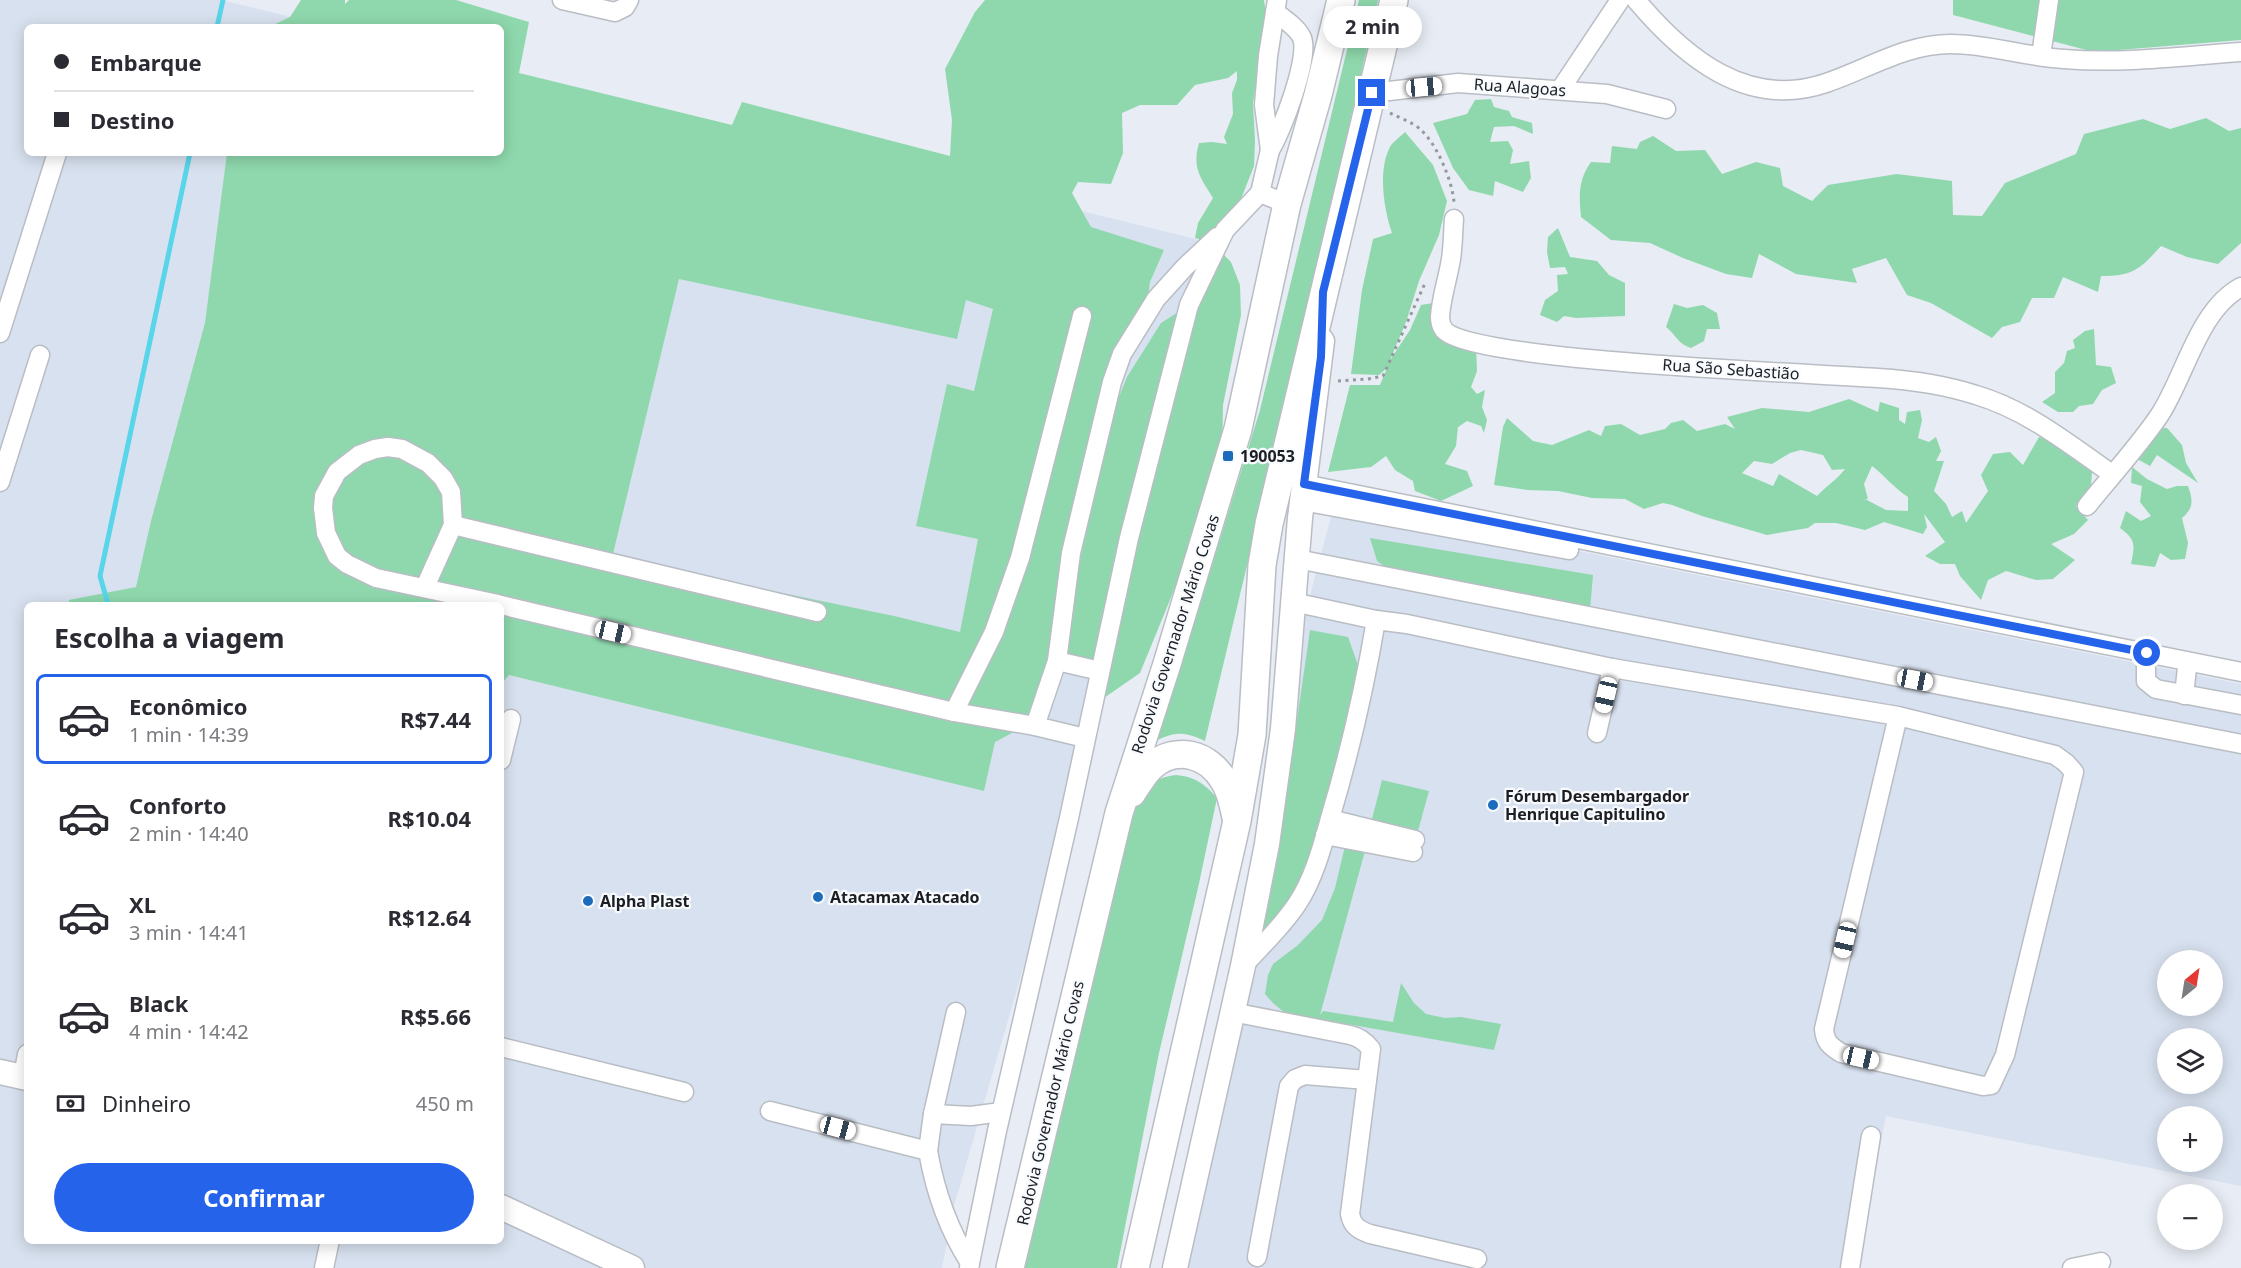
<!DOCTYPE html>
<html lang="pt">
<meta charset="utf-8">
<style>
:root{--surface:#fff;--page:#f7f7f7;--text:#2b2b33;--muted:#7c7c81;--line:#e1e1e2;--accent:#2563eb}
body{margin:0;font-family:"Noto Sans",sans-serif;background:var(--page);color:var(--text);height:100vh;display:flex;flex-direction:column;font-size:22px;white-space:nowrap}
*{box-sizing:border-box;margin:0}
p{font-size:20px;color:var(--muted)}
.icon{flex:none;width:33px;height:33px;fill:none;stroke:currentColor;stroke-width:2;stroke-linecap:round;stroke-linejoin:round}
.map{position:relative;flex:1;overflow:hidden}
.side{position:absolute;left:24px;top:602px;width:480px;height:642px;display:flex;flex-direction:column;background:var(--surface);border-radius:9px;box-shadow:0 3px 15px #0003}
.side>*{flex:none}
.banner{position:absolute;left:24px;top:24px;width:480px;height:132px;border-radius:9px;box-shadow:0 3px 15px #0003;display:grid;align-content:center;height:132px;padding:0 30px;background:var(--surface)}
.needle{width:39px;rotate:30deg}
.controls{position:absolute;left:2157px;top:950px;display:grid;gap:12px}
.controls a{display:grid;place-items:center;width:66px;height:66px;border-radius:50%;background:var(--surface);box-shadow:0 3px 15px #0003;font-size:30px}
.end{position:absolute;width:27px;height:27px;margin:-14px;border:8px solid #2563eb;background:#fff;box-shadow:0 0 0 3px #fff}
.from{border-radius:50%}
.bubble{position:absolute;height:42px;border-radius:21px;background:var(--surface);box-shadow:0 3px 15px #0003;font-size:20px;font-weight:700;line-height:42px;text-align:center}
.car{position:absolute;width:18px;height:36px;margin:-18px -9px;border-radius:8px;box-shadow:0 0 4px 2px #0007;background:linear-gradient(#fff 24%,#345 0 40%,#fff 0 76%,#345 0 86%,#fff 0)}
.banner b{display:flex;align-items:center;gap:21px;height:57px;font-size:22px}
.banner b+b{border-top:2px solid var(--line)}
.banner i{width:15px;height:15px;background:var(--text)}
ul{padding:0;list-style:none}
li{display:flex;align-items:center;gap:18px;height:90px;margin:0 12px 9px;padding:0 18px;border:3px solid transparent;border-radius:9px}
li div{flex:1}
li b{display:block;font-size:22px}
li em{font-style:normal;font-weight:700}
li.on{border-color:var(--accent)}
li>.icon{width:54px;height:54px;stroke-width:1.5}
h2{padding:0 30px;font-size:27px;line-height:72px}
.pay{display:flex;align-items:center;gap:15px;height:66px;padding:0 30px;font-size:22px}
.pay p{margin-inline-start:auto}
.button{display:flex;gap:12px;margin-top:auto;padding:12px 30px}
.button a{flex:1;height:69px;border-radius:36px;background:var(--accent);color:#fff;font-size:24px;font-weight:700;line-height:69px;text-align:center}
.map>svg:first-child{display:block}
</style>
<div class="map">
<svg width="2241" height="1268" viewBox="0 0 2241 1268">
<rect width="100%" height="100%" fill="#e8ecf4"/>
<g fill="#d8e1ef" fill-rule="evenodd">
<path d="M0,0H221L331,27H27V153H501V69L1212,243L1101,700L954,1206L942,1268H0ZM27,604H501V1240H27Z"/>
<path d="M1335,502L2241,684V1186L1886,1116L1856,1268H1182L1304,618ZM2168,960H2212V1005H2168ZM2168,1038H2212V1083H2168ZM2168,1116H2212V1161H2168Z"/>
</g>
<g fill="#8fd8ad" fill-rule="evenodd">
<path d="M301,0H345V4L349,0H456L529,22L519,73L732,125L742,102L950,156L952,120L945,69L975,12L985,0H1264L1268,28L1260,55L1253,103L1255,141L1254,166L1233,219L1212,243L1231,262L1240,285L1241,315L1223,405L1222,459L1172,595L1140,673L1101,700L1136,539L1211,242L1195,238L1198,223L1213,198C1200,177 1192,168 1199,143L1212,142L1227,144L1224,137L1233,114L1232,93L1237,80V71L1228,78L1195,85L1177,105H1140L1122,113L1123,153L1111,184L1078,182L1072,193L1091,227L1164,250L1150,282L1147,305L1114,380L1054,653L1031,723L995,742L984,791L509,675L501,684V604H69V600L136,587L151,521L205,323L227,153H501V27H269L290,17ZM679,279L957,339L966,300L993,309L974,391L947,384L916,526L978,539L960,632L894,616L612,558Z"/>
<path d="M1359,0H1378L1271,465L1205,741C1180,729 1171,733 1148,745L1202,598L1260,410Z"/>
<path d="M1953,0H2241V40L2094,52L1953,15Z"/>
<path d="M1491,99L1494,107L1509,111L1512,117L1532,123L1533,134L1514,126L1494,127L1490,142L1508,141L1513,150L1510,164L1529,161L1531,178L1523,192L1495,181L1493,196L1469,190L1453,168L1433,123L1467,114L1475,100Z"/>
<path d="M2206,118L2229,131L2241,128V243L2218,264L2187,257L2161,246C2140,269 2134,276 2101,276L2098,292L2063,277L2054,298H2032L2020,322L2002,327L1992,338L1931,303L1907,295L1886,258L1852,269L1857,283L1796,274L1759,254L1752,278L1726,274L1683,258L1650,243L1611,240L1581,217C1579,196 1578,180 1591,162L1610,163L1612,146L1637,149L1640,142L1653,136L1676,151L1705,150L1722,174L1756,162L1780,168L1783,186L1812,201L1828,185L1897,174L1952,181L1953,215L1982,216L2005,183L2076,154L2084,134L2143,119L2170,129Z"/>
<path d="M1405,132L1433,165L1447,201L1439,235L1419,281L1406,322L1390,360L1410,330L1421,305L1433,303L1453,346L1463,344L1476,346L1477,371L1471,387L1477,394L1485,390L1482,407L1487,420L1484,433L1481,426L1467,421L1458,427L1456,446L1445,464L1467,471L1473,486L1441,501L1415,491L1413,481L1395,470L1386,456L1371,467L1328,472L1350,385H1380L1387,368L1379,375L1351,374L1362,290L1373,239L1392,233C1384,210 1378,172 1389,149C1391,143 1400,137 1405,132Z"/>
<path d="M1558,228L1570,257L1597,261L1609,275L1625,283V316L1576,318L1564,316L1557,322L1540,315L1545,300L1558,291L1557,275L1568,274L1565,267L1550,268L1547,252L1548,237Z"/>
<path d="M1674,304L1687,308L1703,305L1717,313L1720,329H1707L1704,341L1691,348C1678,344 1676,335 1666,327Z"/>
<path d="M1186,307L1099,666L1085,678L1069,669L1066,645L1074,588L1113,412L1127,377L1161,323Z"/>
<path d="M2094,329L2096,365L2111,367L2116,383L2102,390L2093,404L2079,406L2073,412H2058L2042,402L2055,393V372L2064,363L2067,351L2075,348L2073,340L2085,331Z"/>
<path d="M1849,399L1878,412L1880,402L1899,408V420L1905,424L1907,412L1920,410L1922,420L1918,438L1929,442L1936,437L1941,451L1936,461H1944L1934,491L1946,504L1952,517L1962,511L1966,523L1988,491L1981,475L1993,454L2010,452L2023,465L2039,437L2052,440L2092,472L2091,486L2076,506L2088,520L2074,534L2051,544L2075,560L2053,579L2036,580L2006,571L1988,580L1981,600L1960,576L1955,564H1940L1925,556L1945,542L1924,514L1927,527L1923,534L1884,522L1865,530L1836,523H1815L1808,528L1767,535L1702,516L1672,505L1663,503L1644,509L1625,499L1592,498L1558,491L1527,490L1494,485L1503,427L1507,418L1533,441L1552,445L1589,430L1601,436L1605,426L1621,424L1640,435L1665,429L1671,423L1683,420L1697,431L1725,424L1735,429L1727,417L1762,408L1809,412ZM1801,450L1823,455L1832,470L1845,469C1837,480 1827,485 1817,496L1779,474L1773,486L1742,473L1754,461L1772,464L1790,453ZM1872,466C1885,476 1894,488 1908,497V511L1886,510L1865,499H1868L1864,484Z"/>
<path d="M2155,427L2167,428L2182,445L2186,463L2198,483L2157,455L2150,466L2139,460L2140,445Z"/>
<path d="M2132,467L2147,479L2167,489L2177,486H2188C2193,500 2194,508 2182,518L2188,543L2185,559L2171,560L2160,553L2155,567L2131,564C2135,544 2136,540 2120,528L2126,511L2141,521L2151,516L2140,502L2142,486L2131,483Z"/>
<path d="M1370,538L1593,575L1589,622L1395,574L1377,561Z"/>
<path d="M1310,630L1348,637L1358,665L1356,697L1301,892L1262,935L1275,872Z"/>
<path d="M1176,775C1195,777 1204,783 1217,798L1198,888L1159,1053L1117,1268H1025L1036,1213L1131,815C1141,790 1148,779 1176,775Z"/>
<path d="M1382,780L1429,791L1416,838L1371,823Z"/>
<path d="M1345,846L1365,851L1320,1015L1323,1011L1393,1022L1401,983L1414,1003L1426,1014L1445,1018L1461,1017L1501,1024L1494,1050L1285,1013L1273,1003L1265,994L1268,975L1273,964L1298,945L1322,920L1335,888Z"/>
</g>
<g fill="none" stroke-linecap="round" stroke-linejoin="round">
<g stroke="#59d5ea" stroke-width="5">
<path d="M217,27L223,0"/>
<path d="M108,604L100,576L190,153"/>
</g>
<defs>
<g id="minor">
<path d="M562,0L615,12L625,7L629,0"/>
<path d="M1636,0C1684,57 1747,110 1826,83C1868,69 1905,44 1951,44C1989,44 2026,57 2064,59C2123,64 2182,56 2241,52"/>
<path d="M2041,56L2049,0"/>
<path d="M1560,90L1620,0"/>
<path d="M1372,93L1458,83L1607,94L1666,109"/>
<path d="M1270,150C1281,133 1310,58 1302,38C1298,28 1284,19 1275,12"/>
<path d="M1260,193L1270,150L1264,105L1268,56L1277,0"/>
<path d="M1454,219C1453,232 1453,246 1451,259C1448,278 1441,298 1440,317C1440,322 1441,326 1444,330C1473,362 1815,373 1878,378C1911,380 1945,385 1976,395C2027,410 2069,444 2112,474"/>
<path d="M0,333L57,153"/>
<path d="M0,482L40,355"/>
<path d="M1304,484L2241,672"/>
<path d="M1302,501L1569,550"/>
<path d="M2087,506C2111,476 2137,448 2159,416C2185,377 2198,310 2241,287"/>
<path d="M453,525L451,492L443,478L428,463L402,449L388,447L375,449L359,455L337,472L324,496L323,508L326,533L337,556L347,564L376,578L498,604"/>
<path d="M1297,559L2241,744"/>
<path d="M425,587L453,525L817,612"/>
<path d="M1293,602L1376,620"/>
<path d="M501,605L954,712L1035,726L1057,661L1071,553L1112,382L1122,354L1156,299L1185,267L1217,237"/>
<path d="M2146,660V681L2156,689L2241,705"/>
<path d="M1057,661L1100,671"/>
<path d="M2184,695L2187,668"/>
<path d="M954,712L994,632L1020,558L1082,316"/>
<path d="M1035,726L1085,738"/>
<path d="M1597,733L1612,668"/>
<path d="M501,760L511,719"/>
<path d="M1330,819L1415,840"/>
<path d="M1325,835L1413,852"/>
<path d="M1243,966C1261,946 1282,927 1297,904C1314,879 1323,844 1331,815C1350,751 1365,686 1376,620L1407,624L1612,668L1898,716L2055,755L2066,763L2074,772L2005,1055L1991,1085L1983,1086L1841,1053C1830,1046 1825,1042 1824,1029L1898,716"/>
<path d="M1232,1012L1350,1035C1359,1037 1365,1041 1371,1049L1350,1214C1352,1226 1359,1230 1370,1234L1477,1259"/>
<path d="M501,1047L684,1092"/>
<path d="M23,1077L27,1054"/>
<path d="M770,1111L928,1151C935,1191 948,1229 970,1263"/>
<path d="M933,1114L956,1012"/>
<path d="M928,1151L933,1114L971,1116L1001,1112"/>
<path d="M1257,1257L1289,1086L1295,1079L1305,1075L1367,1080"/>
<path d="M324,1268L330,1240"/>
<path d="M969,1268L997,1131L1069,818L1129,538L1189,305L1225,230L1260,193L1287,204"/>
<path d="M1850,1268L1871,1136"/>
<path d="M2072,1268L2101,1262"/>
</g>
<g id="major">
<path d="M0,1072L27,1078"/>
<path d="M501,1207L632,1268"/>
<path d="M1175,1268L1243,966L1267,844L1283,729L1300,518L1322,341"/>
</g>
<g id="highway">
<path d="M1132,793C1138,784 1144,773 1152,766C1176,745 1209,754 1224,781C1231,791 1233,805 1236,817"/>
<path d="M1010,1268L1119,813L1167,664L1238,429L1287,204L1318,95L1341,0"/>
<path d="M1135,1268L1237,821L1252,735L1262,565L1269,524L1394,0"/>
</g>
</defs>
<use href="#minor" stroke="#b9bdc4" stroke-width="21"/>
<use href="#major" stroke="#b9bdc4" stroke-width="27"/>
<use href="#highway" stroke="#b9bdc4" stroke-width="30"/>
<g stroke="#95989e" stroke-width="3" stroke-dasharray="3 4.5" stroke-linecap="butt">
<path d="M1390,113C1400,118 1412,122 1420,129C1437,144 1452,180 1454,202"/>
<path d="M1338,381L1368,379L1383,376L1426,281"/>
</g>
<use href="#minor" stroke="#fff" stroke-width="18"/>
<use href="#major" stroke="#fff" stroke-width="24"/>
<use href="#highway" stroke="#fff" stroke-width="27"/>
</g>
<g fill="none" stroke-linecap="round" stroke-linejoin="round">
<path stroke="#2563eb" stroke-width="8" d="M1372,93L1323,292L1321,357L1304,484L2147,653"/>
</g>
<g fill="#1b6dbc" stroke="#f7fafe" stroke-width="2">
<rect x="1222" y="450" width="12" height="12" rx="3"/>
<circle cx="1493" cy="805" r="6"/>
<circle cx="818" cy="897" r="6"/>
<circle cx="588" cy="901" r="6"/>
</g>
<g text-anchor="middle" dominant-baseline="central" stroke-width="4.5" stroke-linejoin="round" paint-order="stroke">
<g font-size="16" fill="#1d1e21" stroke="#f7fafe">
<text transform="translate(1520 87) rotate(4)">Rua Alagoas</text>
<text transform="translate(1731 369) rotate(4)">Rua São Sebastião</text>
<text transform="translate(1175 634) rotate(-72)">Rodovia Governador Mário Covas</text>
<text transform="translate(1050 1103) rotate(-77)">Rodovia Governador Mário Covas</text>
</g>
<g font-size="16" font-weight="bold" fill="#1d1e21" stroke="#f7fafe" text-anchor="start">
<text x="1240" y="456">190053</text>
<text x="1505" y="796">Fórum Desembargador<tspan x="1505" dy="18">Henrique Capitulino</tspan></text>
<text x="830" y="897">Atacamax Atacado</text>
<text x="600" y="901">Alpha Plast</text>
</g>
</g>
</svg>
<div class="controls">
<a><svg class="needle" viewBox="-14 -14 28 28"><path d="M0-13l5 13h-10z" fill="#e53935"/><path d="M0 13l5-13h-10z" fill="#7c7c81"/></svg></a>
<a><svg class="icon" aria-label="layers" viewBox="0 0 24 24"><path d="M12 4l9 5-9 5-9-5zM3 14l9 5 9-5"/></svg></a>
<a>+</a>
<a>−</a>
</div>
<i class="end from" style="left:2147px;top:653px"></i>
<i class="end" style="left:1372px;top:93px"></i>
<div class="bubble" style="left:1323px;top:6px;width:99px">2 min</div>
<i class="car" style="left:1424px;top:87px;rotate:85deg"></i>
<i class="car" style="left:613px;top:632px;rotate:103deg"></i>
<i class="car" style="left:1915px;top:680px;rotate:101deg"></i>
<i class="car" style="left:1606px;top:695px;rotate:193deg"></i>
<i class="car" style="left:1845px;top:940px;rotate:193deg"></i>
<i class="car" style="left:1861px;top:1058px;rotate:103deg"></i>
<i class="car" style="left:838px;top:1128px;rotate:105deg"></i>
<div class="banner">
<b><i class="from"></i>Embarque</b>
<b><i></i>Destino</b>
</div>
<section class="side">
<h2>Escolha a viagem</h2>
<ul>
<li class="on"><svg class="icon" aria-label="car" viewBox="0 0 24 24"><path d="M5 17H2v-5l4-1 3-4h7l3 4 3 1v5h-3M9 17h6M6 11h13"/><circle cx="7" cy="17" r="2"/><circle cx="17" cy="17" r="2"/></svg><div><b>Econômico</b><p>1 min · 14:39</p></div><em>R$7.44</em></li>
<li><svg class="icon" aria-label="car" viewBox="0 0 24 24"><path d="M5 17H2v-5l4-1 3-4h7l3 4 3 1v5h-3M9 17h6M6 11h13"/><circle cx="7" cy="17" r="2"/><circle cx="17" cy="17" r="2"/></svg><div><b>Conforto</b><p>2 min · 14:40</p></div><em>R$10.04</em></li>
<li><svg class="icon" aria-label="car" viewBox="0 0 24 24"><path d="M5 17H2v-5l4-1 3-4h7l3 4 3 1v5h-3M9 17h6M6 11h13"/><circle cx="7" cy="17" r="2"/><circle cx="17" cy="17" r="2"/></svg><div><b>XL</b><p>3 min · 14:41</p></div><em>R$12.64</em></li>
<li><svg class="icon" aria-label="car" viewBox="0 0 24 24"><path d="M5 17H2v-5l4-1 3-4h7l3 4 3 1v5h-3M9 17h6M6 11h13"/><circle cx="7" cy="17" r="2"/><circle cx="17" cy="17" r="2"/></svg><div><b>Black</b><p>4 min · 14:42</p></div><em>R$5.66</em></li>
</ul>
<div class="pay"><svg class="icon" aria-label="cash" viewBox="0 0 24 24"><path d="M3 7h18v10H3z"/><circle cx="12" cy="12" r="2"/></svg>Dinheiro<p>450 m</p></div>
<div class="button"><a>Confirmar</a></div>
</section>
</div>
